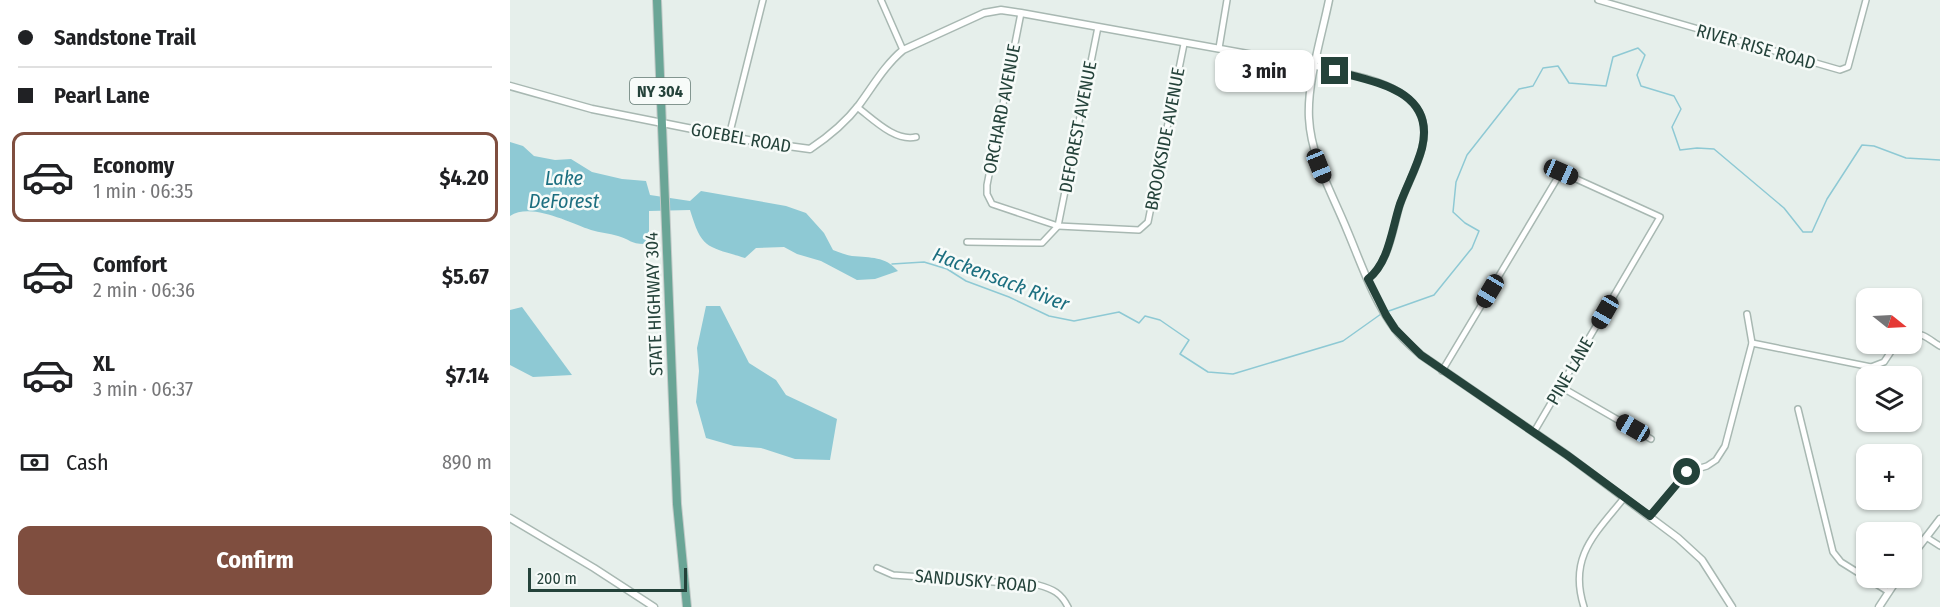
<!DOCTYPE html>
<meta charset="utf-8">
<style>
:root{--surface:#fff;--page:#f6f6f6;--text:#202124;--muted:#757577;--line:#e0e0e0;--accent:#7f4e3f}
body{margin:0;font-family:"Fira Sans Condensed",sans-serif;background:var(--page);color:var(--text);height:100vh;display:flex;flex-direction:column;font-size:22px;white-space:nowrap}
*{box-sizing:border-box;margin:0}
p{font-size:20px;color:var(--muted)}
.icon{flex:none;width:33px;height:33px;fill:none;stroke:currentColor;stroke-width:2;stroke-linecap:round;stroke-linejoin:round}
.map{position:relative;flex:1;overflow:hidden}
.details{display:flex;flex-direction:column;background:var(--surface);width:510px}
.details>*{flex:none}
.top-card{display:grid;align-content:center;height:132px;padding:0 18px;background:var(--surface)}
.needle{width:39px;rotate:108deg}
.fabs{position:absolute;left:1346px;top:288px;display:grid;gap:12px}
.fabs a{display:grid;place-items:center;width:66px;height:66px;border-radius:12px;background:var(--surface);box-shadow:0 2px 4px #0004;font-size:30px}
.scale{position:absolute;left:18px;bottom:15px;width:159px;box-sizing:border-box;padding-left:6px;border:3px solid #24423a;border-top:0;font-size:16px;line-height:21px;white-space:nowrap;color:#24423a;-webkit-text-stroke:4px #f7fbf9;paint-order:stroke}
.end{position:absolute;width:27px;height:27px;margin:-14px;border:8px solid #24423a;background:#fff;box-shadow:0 0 0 3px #fff}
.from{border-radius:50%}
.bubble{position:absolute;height:42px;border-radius:12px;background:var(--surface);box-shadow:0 2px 4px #0004;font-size:20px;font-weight:700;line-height:42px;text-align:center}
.car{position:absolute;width:18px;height:36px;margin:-18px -9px;border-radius:8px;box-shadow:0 0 4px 2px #0007;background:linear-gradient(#222 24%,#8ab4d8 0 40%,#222 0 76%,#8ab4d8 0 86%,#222 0)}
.top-card b{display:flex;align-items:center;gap:21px;height:57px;font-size:22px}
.top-card b+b{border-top:2px solid var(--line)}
.top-card i{width:15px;height:15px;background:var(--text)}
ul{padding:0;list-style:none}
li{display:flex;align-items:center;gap:18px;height:90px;margin:0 12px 9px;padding:0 6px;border:3px solid transparent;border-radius:12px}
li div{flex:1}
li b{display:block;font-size:22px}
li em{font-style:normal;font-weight:700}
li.active{border-color:var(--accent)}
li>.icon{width:54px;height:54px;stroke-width:1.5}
.pay{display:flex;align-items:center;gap:15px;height:66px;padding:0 18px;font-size:22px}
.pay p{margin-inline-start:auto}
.button{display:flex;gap:12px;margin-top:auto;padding:12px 18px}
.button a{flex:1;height:69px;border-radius:12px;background:var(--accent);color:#fff;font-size:24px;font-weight:700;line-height:69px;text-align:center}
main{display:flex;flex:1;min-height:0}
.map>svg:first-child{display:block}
</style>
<main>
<section class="details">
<div class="top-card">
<b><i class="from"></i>Sandstone Trail</b>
<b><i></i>Pearl Lane</b>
</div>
<ul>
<li class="active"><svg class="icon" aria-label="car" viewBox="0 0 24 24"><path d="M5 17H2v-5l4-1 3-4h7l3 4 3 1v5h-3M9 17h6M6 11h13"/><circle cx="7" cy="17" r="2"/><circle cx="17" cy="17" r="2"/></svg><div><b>Economy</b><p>1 min · 06:35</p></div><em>$4.20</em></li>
<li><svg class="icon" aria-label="car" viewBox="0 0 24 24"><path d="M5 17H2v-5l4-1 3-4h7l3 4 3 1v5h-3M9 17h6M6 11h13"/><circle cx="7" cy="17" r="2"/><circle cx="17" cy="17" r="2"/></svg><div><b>Comfort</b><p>2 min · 06:36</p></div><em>$5.67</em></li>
<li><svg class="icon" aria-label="car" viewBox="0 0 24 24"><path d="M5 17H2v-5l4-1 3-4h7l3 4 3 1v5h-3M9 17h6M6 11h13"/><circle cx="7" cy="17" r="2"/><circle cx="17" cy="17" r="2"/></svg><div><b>XL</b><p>3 min · 06:37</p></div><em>$7.14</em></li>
</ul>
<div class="pay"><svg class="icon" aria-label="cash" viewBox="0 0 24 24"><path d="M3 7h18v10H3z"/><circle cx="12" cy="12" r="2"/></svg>Cash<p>890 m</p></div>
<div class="button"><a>Confirm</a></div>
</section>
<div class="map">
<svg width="1430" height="607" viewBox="0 0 1430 607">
<rect width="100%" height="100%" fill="#e6efeb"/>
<g fill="#8ec9d4">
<path d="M0,142L13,146L24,156L45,160L61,159L82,172L112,179L136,181L140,195L180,201L191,191L276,206L296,213L314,233L323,250C329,252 336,255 342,256C361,258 375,256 388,271L365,279L347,280L311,261L287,254L274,247L246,248L235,258C197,246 192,250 180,210L139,211V235L134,244C121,244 119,239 108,236C99,233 90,233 81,230C60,223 21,202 0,216Z"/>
<path d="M196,306H210L239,363L266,380L276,395L327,419L320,460L285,459L251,448L224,446L196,438L186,402L189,371L187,348Z"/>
<path d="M12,307L62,375L23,377L0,365V310Z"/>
</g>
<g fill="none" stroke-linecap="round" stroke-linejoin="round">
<g stroke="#8ec9d4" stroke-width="1.5">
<path d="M382,264L414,262L437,269L456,281L499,297L539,316L564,321L609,312L629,323L635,316L650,320L679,340L670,354L698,372L723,374L833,341L871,314"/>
<path d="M876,312L924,295L962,248L969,231L955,223L943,212L946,182L957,155L1009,89L1023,86L1033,68L1048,66L1059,83L1096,86L1103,57L1128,48L1135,55L1127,75L1131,86L1164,96L1171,109L1162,127L1170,150L1187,148L1204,149L1274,208L1293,232H1302L1317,199L1352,145L1364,146L1396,158L1430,160"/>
</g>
<defs>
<g id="minor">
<path d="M371,0L393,50"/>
<path d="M1088,0L1330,70L1338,67L1356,0"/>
<path d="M511,13L477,185V194L482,204L548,226L629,230L638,222L674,44"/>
<path d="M709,48L717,0"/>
<path d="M805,66C842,76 918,83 914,136C912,160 898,182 890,205C883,229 879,263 858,279"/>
<path d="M347,107C363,119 385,142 406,137"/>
<path d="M219,136L253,0"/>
<path d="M457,242L532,243L548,226L588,27"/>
<path d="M1401,335C1412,331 1421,341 1430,346"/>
<path d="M1242,343L1361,367L1374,362L1386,344"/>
<path d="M1361,367L1362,376"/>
<path d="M932,371L1051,172L1150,217L1024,432"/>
<path d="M1051,387L1141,439"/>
<path d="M1288,409L1323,552L1331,562L1379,592"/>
<path d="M1376,422L1384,425"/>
<path d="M1140,516L1177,472L1197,466L1206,460L1215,446L1242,343L1237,314"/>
<path d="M1416,537L1430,546"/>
<path d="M367,568L383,575L528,585C543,589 551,593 558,607"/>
<path d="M1074,607C1058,557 1085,534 1114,498"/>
</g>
<g id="tertiary">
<path d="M819,0C812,35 797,82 799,118C801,158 822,193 837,230C851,263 863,300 885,329C892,339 902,347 911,355L1057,455L1168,538L1192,560L1222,607"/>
<path d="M0,86L82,109L248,142L300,149C318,137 336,122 349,105C363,86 375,65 393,50L474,13L491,10L511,13L805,66"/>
<path d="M0,518L84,568L144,607"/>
<path d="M1401,557L1430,519"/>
<path d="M1369,607L1388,578"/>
</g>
<path id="primary" d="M147,0L167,504L177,607"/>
</defs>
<use href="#minor" stroke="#a8b8b2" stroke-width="8"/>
<use href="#tertiary" stroke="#a8b8b2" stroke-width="9"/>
<use href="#primary" stroke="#c2cac8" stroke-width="10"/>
<use href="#minor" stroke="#fff" stroke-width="5"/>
<use href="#tertiary" stroke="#fff" stroke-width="6"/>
<use href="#primary" stroke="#6aa596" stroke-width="8"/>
</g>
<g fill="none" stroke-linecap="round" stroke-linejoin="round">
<path stroke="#24423a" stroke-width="8" d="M825,71C865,82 926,90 912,148C907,167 897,185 890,204C882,228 879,263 858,279L876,315L885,329L911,355L1057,455L1140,516L1177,472"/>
</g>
<g text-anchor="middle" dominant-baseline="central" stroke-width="5" stroke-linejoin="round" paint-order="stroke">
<rect fill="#f7fbf9" stroke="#637a73" stroke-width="1.5" x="120" y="78" width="60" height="26" rx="4.5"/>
<g font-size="16" font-weight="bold" fill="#24423a">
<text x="150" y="91">NY 304</text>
</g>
<g font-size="18" fill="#24423a" stroke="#f7fbf9">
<text transform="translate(1246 47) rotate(16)">RIVER RISE ROAD</text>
<text transform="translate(492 109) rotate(-79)">ORCHARD AVENUE</text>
<text transform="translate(568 127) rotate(-79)">DEFOREST AVENUE</text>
<text transform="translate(231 138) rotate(10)">GOEBEL ROAD</text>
<text transform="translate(655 139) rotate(-79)">BROOKSIDE AVENUE</text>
<text transform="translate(144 304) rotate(-92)">STATE HIGHWAY 304</text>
<text transform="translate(1060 371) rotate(-60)">PINE LANE</text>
<text transform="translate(466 581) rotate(5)">SANDUSKY ROAD</text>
</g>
<g font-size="20" font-style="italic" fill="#1c6f80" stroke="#f7fbf9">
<text x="54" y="178">Lake<tspan x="54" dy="23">DeForest</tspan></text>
<text transform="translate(491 279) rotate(21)">Hackensack River</text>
</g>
</g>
</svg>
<div class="fabs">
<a><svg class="needle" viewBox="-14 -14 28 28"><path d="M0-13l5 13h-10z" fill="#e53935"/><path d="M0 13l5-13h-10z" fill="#757577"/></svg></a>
<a><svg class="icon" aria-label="layers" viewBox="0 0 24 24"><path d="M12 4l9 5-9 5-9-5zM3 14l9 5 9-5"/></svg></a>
<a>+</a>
<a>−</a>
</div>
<div class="scale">200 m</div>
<i class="end from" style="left:1177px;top:472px"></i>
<i class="end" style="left:825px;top:71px"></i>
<div class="bubble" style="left:705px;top:50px;width:99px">3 min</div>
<i class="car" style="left:809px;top:166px;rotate:158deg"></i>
<i class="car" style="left:1051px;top:172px;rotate:114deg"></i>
<i class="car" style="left:980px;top:291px;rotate:211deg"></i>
<i class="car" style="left:1095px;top:312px;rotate:210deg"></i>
<i class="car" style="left:1123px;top:428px;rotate:300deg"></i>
</div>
</main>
